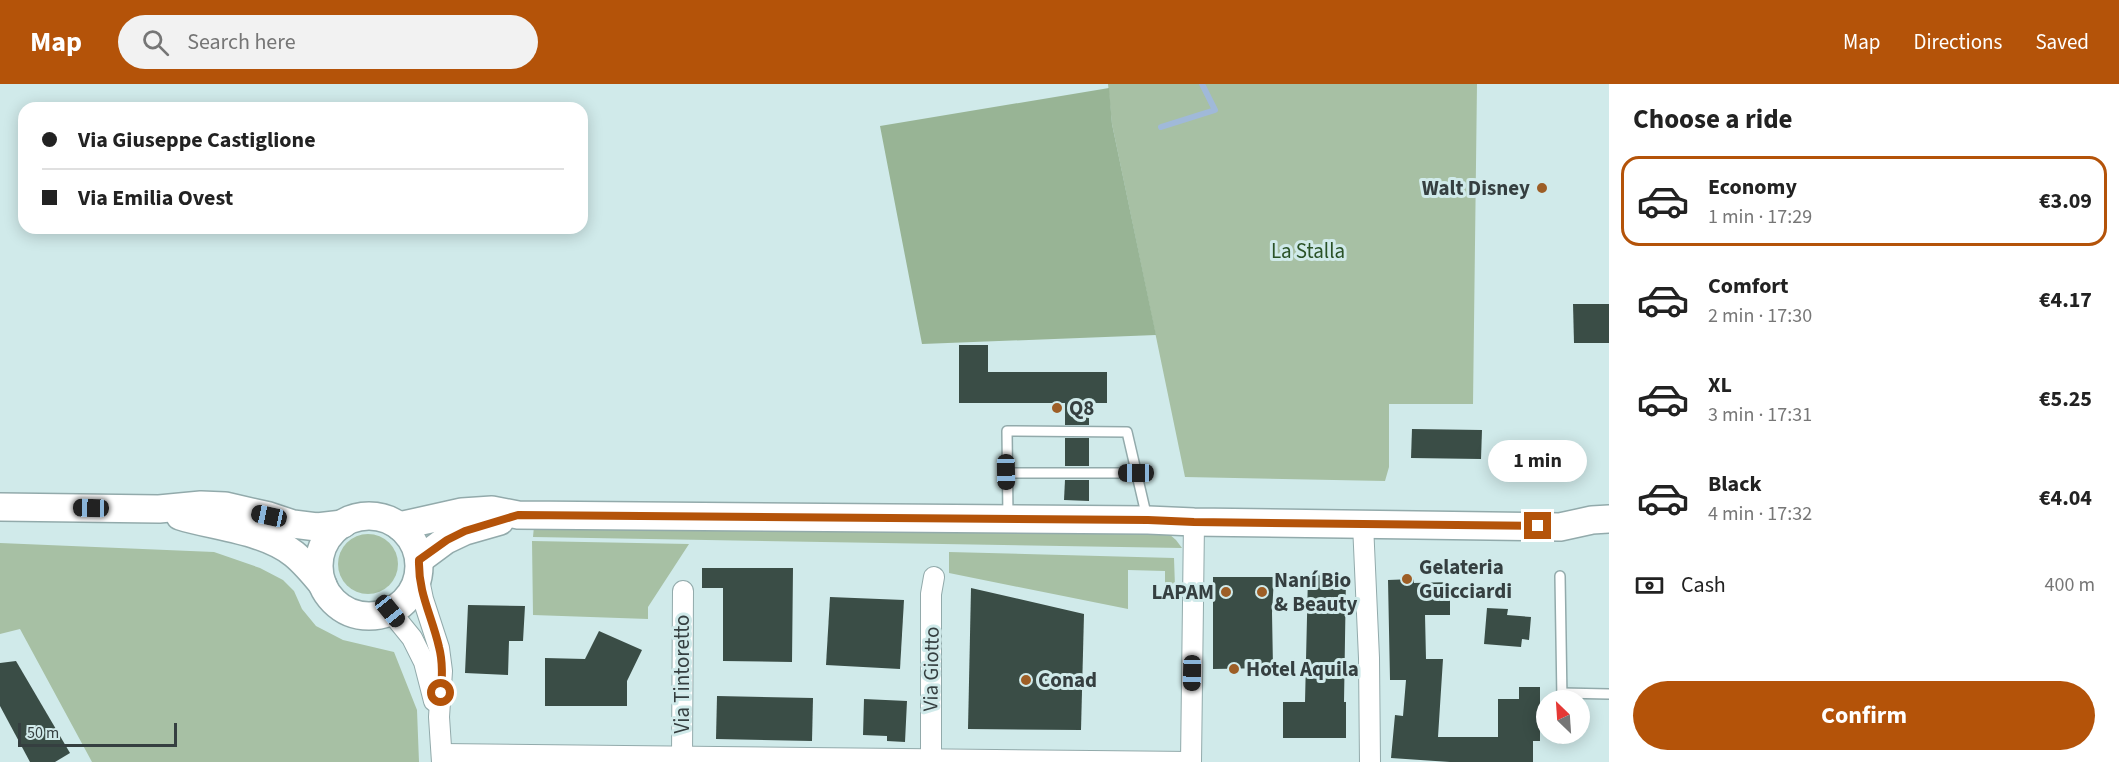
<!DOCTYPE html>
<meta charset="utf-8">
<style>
:root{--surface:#fff;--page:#f2f2f2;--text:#222;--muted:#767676;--line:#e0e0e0;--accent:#b45309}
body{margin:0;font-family:"Source Sans 3",sans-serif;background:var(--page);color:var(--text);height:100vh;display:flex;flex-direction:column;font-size:22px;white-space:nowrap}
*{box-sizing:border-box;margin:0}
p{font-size:20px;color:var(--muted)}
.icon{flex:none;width:33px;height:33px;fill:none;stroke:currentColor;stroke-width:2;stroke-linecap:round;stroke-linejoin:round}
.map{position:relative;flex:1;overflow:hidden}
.sheet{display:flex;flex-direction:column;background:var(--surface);width:510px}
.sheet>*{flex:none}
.top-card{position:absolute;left:18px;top:18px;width:570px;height:132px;border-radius:18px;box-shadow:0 3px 15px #0003;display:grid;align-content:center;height:132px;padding:0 24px;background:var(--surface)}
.needle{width:39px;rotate:335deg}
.tools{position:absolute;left:1536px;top:606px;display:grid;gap:12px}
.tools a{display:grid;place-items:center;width:54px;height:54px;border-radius:50%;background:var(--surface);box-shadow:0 3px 15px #0003;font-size:30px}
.scale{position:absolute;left:18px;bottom:15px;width:159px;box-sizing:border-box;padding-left:6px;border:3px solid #353f40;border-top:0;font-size:16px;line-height:21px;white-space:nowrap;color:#353f40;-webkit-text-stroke:4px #d0eaea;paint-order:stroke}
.end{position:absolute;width:27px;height:27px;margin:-14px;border:8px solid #b45309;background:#fff;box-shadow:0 0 0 3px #fff}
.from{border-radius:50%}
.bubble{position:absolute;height:42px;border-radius:21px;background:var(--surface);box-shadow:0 3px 15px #0003;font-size:20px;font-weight:700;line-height:42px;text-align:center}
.car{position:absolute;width:18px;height:36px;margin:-18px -9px;border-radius:8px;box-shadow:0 0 4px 2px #0007;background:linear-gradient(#222 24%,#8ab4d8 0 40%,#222 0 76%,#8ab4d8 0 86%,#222 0)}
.top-card b{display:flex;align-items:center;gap:21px;height:57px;font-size:22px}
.top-card b+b{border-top:2px solid var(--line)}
.top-card i{width:15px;height:15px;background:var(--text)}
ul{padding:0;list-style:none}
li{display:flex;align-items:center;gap:18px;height:90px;margin:0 12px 9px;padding:0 12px;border:3px solid transparent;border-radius:18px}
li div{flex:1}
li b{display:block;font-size:22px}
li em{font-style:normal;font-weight:700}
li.selected{border-color:var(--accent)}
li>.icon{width:54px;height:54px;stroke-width:1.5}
h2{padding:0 24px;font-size:27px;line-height:72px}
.pay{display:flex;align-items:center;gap:15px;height:66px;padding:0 24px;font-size:22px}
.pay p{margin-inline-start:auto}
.primary-button{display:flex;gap:12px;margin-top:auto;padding:12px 24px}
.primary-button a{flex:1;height:69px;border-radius:36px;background:var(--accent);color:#fff;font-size:24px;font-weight:700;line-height:69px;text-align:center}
header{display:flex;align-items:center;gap:36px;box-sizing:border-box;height:84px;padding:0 30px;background:var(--accent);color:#fff}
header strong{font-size:28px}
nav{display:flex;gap:33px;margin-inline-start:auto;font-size:21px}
.search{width:420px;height:54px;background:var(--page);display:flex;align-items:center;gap:15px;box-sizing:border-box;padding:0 21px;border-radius:33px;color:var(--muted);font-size:22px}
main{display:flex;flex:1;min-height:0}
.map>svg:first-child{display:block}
</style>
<header>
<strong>Map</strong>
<div class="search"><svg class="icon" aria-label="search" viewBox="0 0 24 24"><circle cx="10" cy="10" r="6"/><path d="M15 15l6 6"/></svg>Search here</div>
<nav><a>Map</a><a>Directions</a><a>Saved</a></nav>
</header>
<main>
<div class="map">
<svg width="1609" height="678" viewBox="0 0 1609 678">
<rect width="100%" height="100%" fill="#d0eaea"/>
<g fill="#a7c0a4">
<path d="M1108,0H1477L1473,320H1389V383L1385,397L1185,393L1112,40Z"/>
<path d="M534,442L1169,450L1176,456L1182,464L533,453Z"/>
<circle cx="368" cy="480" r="30"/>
<path d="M532,457L689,460L648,523V535L533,531Z"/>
<path d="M0,459L214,468L260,484L283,496L294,507L302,525L316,542L343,556L394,568L417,626L419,678H92L20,545L0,550Z"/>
<path d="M949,468L1174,474L1175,503H1165V487L1128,486V525L949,489Z"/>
</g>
<path fill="#98b495" d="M1109,4L1112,40L1156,251L922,260L880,42Z"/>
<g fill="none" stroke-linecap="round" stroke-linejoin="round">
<path stroke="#a0b9d9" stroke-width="6" d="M1161,43L1215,26L1202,0"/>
</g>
<g fill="#3a4d46">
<path d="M1573,220H1609V259H1574Z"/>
<path d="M959,261H988V288H1107V319H1089V341H1065V319H959Z"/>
<path d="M1412,345L1482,346L1481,375L1411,374Z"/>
<rect x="1065" y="354" width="24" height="28"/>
<path d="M1065,396H1089V417L1064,416Z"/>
<path d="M702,484H793L792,578L723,577V504H702Z"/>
<path d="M1308,491L1346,492L1344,618H1346V654H1283V618H1305Z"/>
<path d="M1213,493H1274L1272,529L1273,584L1213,585Z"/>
<path d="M1414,495V499L1450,498V531H1425L1426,575H1443L1438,653H1498V615H1519V603H1540V657H1533V678H1450L1391,674L1395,631L1403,632L1406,596H1390L1388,496Z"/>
<path d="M971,504L1084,530L1081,646L968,645Z"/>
<path d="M830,513L904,516L900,585L826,581Z"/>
<path d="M468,521L525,522L523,557H509L508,591L465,589Z"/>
<path d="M1487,524L1508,525L1507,531L1531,533L1529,556L1522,555L1521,563L1484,560Z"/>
<path d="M599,547L642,566L627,597V622H545V574L585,575Z"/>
<path d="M16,577L70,669L55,678H30L0,622V579Z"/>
<path d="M717,612L813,614L812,657L716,655Z"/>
<path d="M864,615L907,617L905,658L887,657V652L863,651Z"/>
</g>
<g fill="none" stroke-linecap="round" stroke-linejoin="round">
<defs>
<g id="service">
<path d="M1007,389H1136"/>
<path d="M1008,434L1007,347L1127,348L1147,434"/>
<path d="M1560,492L1562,616"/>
<path d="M1562,609L1609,610"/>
<path d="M1562,654V650"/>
</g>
<g id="minor">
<path d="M1363,440L1369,574L1370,678"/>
<path d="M418,491L423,515L439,564L442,587L439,633L442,678"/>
<path d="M390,527L412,554L424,578L434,617"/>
<path d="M442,670L1191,678"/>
<path d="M682,673L683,507"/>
<path d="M931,678V510L934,493"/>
<path d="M1191,678L1194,438"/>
</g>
<g id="secondary">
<path d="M0,423L159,425L201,421L225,422L269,432L293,440L317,443L343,440"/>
<path d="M180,432C215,443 264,446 294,470C305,479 314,490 323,501"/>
<circle cx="369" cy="482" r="50"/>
<path d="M399,442L462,428L492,426L518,431L1148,436L1194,438L1560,443L1592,436L1609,435"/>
<path d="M419,476L446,456L465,447L500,437"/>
</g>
</defs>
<use href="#service" stroke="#92aaab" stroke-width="12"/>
<use href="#minor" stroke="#92aaab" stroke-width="22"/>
<use href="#secondary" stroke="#92aaab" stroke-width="30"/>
<use href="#service" stroke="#fff" stroke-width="9"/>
<use href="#minor" stroke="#fff" stroke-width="20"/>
<use href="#secondary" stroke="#fff" stroke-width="27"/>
</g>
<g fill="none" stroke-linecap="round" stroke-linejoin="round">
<path stroke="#b45309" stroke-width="8" d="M441,609C442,594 443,578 439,563C432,532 418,509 419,476L447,456L465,447L518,431L1148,436L1194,438L1538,442"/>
</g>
<g fill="#9d5e26" stroke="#d0eaea" stroke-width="2">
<circle cx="1542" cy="104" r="6"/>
<circle cx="1057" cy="324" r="6"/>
<circle cx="1407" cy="495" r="6"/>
<circle cx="1226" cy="508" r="6"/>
<circle cx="1262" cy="508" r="6"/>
<circle cx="1234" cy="585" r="6"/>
<circle cx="1026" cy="596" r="6"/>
</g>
<g text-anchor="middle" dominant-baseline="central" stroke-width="6" stroke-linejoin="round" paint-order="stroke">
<g font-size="21" font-weight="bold" fill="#353f40" stroke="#d0eaea" text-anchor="start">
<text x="1530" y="104" text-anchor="end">Walt Disney</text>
<text x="1069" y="324">Q8</text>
<text x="1419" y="483">Gelateria<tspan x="1419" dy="24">Guicciardi</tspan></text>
<text x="1274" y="496">Naní Bio<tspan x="1274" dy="24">&amp; Beauty</tspan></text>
<text x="1214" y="508" text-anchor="end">LAPAM</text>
<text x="1246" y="585">Hotel Aquila</text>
<text x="1038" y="596">Conad</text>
</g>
<g font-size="21" fill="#2a5227" stroke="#d0eaea">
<text x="1308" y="167">La Stalla</text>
</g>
<g font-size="21" fill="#353f40" stroke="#d0eaea">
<text transform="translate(931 585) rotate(-89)">Via Giotto</text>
<text transform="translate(682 590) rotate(-90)">Via Tintoretto</text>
</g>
</g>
</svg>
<div class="tools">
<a><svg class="needle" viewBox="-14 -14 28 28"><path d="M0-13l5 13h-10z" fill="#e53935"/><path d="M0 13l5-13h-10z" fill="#767676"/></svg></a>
</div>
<div class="scale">50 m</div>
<i class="end from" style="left:441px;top:609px"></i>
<i class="end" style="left:1538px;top:442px"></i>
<div class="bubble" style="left:1488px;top:356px;width:99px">1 min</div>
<i class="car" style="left:1006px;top:388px;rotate:179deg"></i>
<i class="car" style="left:1136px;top:389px;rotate:270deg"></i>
<i class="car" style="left:91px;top:424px;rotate:271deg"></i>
<i class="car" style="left:269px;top:432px;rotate:282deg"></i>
<i class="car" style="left:390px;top:527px;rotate:141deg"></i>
<i class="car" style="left:1192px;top:589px;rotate:181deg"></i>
<div class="top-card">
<b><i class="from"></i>Via Giuseppe Castiglione</b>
<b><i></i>Via Emilia Ovest</b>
</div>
</div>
<section class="sheet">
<h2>Choose a ride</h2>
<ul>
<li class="selected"><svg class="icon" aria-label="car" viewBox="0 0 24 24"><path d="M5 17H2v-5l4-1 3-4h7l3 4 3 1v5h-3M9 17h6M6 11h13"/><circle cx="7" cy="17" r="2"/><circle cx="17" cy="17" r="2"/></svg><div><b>Economy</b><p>1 min · 17:29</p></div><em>€3.09</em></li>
<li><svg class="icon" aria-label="car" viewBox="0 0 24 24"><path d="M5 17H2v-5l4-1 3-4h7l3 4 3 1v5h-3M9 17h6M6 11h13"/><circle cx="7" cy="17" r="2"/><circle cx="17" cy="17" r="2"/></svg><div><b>Comfort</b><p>2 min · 17:30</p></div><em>€4.17</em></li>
<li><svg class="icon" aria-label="car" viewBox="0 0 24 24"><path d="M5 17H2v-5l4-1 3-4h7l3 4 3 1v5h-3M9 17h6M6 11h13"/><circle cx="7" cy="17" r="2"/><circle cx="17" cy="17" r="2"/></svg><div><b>XL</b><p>3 min · 17:31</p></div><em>€5.25</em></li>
<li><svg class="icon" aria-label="car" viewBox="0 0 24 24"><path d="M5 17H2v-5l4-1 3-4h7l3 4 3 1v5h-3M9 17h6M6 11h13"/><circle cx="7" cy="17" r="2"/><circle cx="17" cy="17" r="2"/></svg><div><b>Black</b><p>4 min · 17:32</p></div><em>€4.04</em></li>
</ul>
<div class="pay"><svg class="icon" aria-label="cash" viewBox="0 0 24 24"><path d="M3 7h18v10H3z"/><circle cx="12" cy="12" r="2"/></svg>Cash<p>400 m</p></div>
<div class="primary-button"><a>Confirm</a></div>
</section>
</main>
